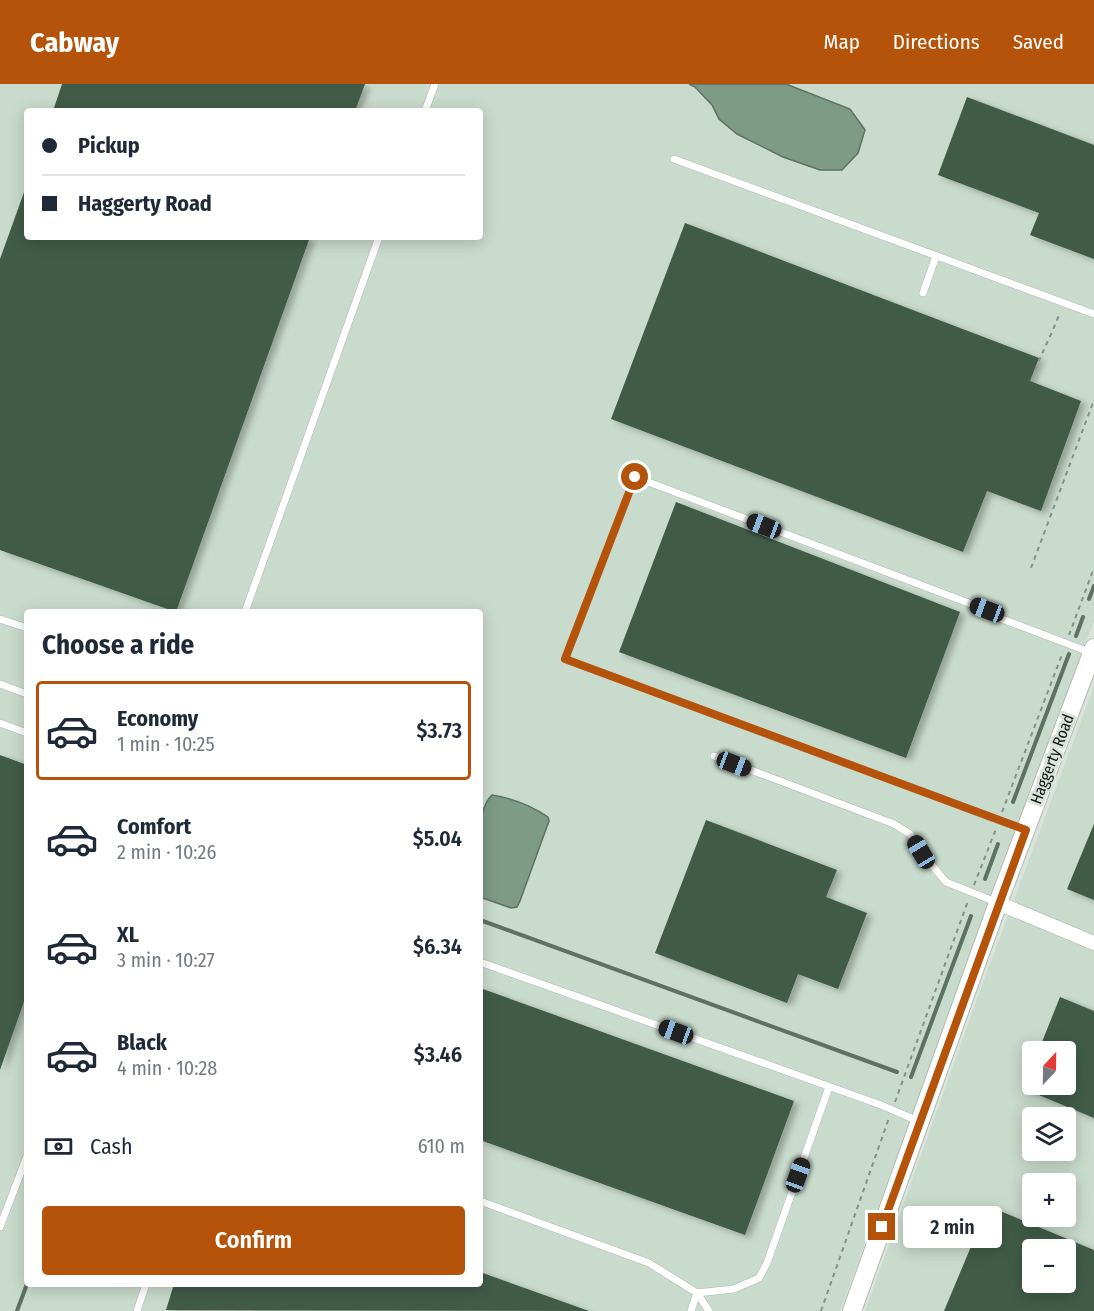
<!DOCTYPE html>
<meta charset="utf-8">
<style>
:root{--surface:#fff;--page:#f6f6f7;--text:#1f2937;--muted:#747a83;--line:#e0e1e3;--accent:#b45309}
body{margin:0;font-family:"Fira Sans Condensed",sans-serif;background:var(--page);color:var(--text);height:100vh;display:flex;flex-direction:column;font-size:22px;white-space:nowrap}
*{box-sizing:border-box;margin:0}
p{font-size:20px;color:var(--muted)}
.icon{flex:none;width:33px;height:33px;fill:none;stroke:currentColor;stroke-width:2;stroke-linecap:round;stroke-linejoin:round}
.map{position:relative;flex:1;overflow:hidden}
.side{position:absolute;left:24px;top:525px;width:459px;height:678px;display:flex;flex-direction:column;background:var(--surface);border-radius:6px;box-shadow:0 3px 15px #0003}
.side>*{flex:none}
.guide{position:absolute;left:24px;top:24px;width:459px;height:132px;border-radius:6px;box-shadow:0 3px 15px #0003;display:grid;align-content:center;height:132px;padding:0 18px;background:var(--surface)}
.needle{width:39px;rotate:22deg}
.fabs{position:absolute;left:1022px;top:957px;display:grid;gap:12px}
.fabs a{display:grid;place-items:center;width:54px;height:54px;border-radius:6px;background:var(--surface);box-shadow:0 3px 15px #0003;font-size:30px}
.end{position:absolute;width:27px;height:27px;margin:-14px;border:8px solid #b45309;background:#fff;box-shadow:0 0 0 3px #fff}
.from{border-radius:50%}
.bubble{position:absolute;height:42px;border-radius:6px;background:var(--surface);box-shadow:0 3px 15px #0003;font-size:20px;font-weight:600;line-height:42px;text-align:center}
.car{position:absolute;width:18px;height:36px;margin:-18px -9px;border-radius:8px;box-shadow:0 0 4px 2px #0007;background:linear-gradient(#222 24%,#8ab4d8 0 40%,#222 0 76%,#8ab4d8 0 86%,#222 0)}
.guide b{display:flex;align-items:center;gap:21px;height:57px;font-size:22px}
.guide b+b{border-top:2px solid var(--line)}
.guide i{width:15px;height:15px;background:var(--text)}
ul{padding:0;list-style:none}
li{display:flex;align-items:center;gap:18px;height:99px;margin:0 12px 9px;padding:0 6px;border:3px solid transparent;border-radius:6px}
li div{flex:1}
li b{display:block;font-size:22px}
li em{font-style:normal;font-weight:600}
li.current{border-color:var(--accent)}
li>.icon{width:54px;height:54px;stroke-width:1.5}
h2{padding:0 18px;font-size:27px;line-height:72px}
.pay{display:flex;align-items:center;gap:15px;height:66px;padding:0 18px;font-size:22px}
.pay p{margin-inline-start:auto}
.button{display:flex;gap:12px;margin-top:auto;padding:12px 18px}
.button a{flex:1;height:69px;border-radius:6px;background:var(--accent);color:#fff;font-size:24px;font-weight:600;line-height:69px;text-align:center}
header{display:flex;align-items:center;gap:36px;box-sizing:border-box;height:84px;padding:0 30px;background:var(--accent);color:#fff}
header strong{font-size:28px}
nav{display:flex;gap:33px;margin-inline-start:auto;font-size:21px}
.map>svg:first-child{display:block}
</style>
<header>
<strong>Cabway</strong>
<nav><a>Map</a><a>Directions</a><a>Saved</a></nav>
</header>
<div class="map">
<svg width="1094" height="1227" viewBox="0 0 1094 1227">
<defs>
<filter id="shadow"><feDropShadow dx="5" dy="3" stdDeviation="3" flood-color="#0004"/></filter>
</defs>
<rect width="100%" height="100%" fill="#dae4dc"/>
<g fill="#c9dbcd" fill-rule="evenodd">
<path d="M0,0H1094V537L840,1227H0ZM27,27H480V153H27ZM27,528H480V1200H27Z"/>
<path d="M1094,602V1227H865L981,904ZM1032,968H1065V1000H1032ZM1032,1034H1065V1066H1032ZM1032,1100H1065V1132H1032ZM1032,1166H1065V1198H1032Z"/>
</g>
<g fill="#7e9b85" stroke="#5d7262" stroke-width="1.5">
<path d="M689,0H786L850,25L865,46L858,69L842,86H820L783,73L737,50L719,35L712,21L695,3Z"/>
<path d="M492,711C511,714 532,722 548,733L549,737L520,817L517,823L511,824L480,813C480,788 473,728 492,711Z"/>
</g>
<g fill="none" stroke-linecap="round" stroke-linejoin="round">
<g stroke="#5d7262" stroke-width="4">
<path d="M1089,515L1094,502"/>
<path d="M1076,552L1083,533"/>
<path d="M1013,718L1069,570"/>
<path d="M985,795L998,760"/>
<path d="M480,836L897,988"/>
<path d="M911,993L971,832"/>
<path d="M17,1227L27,1200"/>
</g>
</g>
<g fill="#405b47" fill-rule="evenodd" filter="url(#shadow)">
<path d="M62,0H365L355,27H53Z"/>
<path d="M967,13L1094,61V175L1030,151L1039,129L938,91Z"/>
<path d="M27,100V153H310L176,528L0,466V175Z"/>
<path d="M685,139L1039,274L1030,297L1081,317L1041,427L987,407L963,468L611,335Z"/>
<path d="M676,418L960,528L906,674L619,568Z"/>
<path d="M0,671L27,681V909L0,986Z"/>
<path d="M706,736L837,786L826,813L867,829L838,905L798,890L787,919L655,869Z"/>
<path d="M1094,740V816L1067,805Z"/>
<path d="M480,904L794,1017L745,1151L480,1056Z"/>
<path d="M1060,913L1094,927V1034L1022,1004L1032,981V1000H1065V968H1038Z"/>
<path d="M988,1122L1094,1166V1227H944ZM1032,1166H1065V1198H1032Z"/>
<path d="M480,1188L589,1227L166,1226L174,1200H480Z"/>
</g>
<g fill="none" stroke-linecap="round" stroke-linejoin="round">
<defs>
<g id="lane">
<path d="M425,27L435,0"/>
<path d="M674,75L1094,230"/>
<path d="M923,209L936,172"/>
<path d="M245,528L379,153"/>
<path d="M0,535L27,544"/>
<path d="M0,600L27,610"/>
<path d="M0,639L27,649"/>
<path d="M714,672L894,740L910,750L921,768L946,798L996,818"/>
<path d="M1023,745L565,575L635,393L987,526L994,532L1092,569"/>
<path d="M480,878L881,1021L918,1037"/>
<path d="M480,1117L649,1179L697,1209L709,1227"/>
<path d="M0,1143L27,1072"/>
<path d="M697,1209L734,1205L759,1194L767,1179L829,1003"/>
<path d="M137,1227L146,1200"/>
<path d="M691,1227L697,1209"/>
</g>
<path id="street" d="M998,819L1094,859"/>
<path id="secondary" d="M852,1227L998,819L1094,564"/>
</defs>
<use href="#lane" stroke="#afb9b1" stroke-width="8"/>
<use href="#street" stroke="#afb9b1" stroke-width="15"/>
<use href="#secondary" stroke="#afb9b1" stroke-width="20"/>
<g stroke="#89908a" stroke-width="2" stroke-dasharray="4.5 4.5" stroke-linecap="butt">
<path d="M1035,286C1043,266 1053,248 1060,228"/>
<path d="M1031,484L1094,316"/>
<path d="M1069,551L1094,484"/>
<path d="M1002,728L1063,568"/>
<path d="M974,801L996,745"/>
<path d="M895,1018L968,817"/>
<path d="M821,1227L889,1034"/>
</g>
<use href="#lane" stroke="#fff" stroke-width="7"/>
<use href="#street" stroke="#fff" stroke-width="14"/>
<use href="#secondary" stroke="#fff" stroke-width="18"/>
</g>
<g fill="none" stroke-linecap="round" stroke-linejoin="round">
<path stroke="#b45309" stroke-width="8" d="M635,393L565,575L1026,746L882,1143"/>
</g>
<g text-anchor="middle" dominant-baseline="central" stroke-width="6" stroke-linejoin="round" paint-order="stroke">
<g font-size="16" fill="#101411" stroke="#dae4dc">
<text transform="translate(1052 675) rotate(-69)">Haggerty Road</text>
</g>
</g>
</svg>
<div class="fabs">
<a><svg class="needle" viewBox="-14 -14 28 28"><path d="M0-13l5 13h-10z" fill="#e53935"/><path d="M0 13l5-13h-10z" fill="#747a83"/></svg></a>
<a><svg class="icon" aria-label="layers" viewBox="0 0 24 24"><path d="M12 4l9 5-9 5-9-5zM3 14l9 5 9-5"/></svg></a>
<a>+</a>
<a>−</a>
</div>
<i class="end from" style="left:635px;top:393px"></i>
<i class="end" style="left:882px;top:1143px"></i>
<div class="bubble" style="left:903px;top:1122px;width:99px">2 min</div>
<i class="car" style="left:764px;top:442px;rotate:291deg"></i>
<i class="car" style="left:987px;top:526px;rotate:291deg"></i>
<i class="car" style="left:734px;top:680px;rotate:111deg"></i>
<i class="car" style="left:921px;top:768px;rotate:329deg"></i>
<i class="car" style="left:676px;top:948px;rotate:290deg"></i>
<i class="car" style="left:798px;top:1091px;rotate:20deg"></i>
<div class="guide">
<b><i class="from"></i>Pickup</b>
<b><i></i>Haggerty Road</b>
</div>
<section class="side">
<h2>Choose a ride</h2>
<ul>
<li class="current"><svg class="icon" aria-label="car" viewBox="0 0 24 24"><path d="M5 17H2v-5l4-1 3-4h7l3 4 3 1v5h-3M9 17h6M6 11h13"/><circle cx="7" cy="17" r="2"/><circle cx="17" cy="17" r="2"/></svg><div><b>Economy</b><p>1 min · 10:25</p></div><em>$3.73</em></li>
<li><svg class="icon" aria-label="car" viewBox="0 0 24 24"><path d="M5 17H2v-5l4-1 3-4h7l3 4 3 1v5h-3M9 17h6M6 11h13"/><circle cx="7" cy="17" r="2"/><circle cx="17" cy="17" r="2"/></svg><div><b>Comfort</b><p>2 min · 10:26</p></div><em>$5.04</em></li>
<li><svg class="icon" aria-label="car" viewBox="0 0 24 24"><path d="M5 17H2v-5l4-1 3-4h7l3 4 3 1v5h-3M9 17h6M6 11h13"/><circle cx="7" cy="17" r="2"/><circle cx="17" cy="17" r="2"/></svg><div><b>XL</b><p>3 min · 10:27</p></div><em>$6.34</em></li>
<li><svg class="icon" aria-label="car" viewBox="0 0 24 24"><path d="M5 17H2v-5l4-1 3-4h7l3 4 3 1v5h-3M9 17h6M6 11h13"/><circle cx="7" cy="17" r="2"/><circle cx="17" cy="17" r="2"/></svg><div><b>Black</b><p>4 min · 10:28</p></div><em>$3.46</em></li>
</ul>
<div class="pay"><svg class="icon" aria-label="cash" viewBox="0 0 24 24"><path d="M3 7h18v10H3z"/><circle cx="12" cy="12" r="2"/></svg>Cash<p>610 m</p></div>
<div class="button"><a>Confirm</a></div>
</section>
</div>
